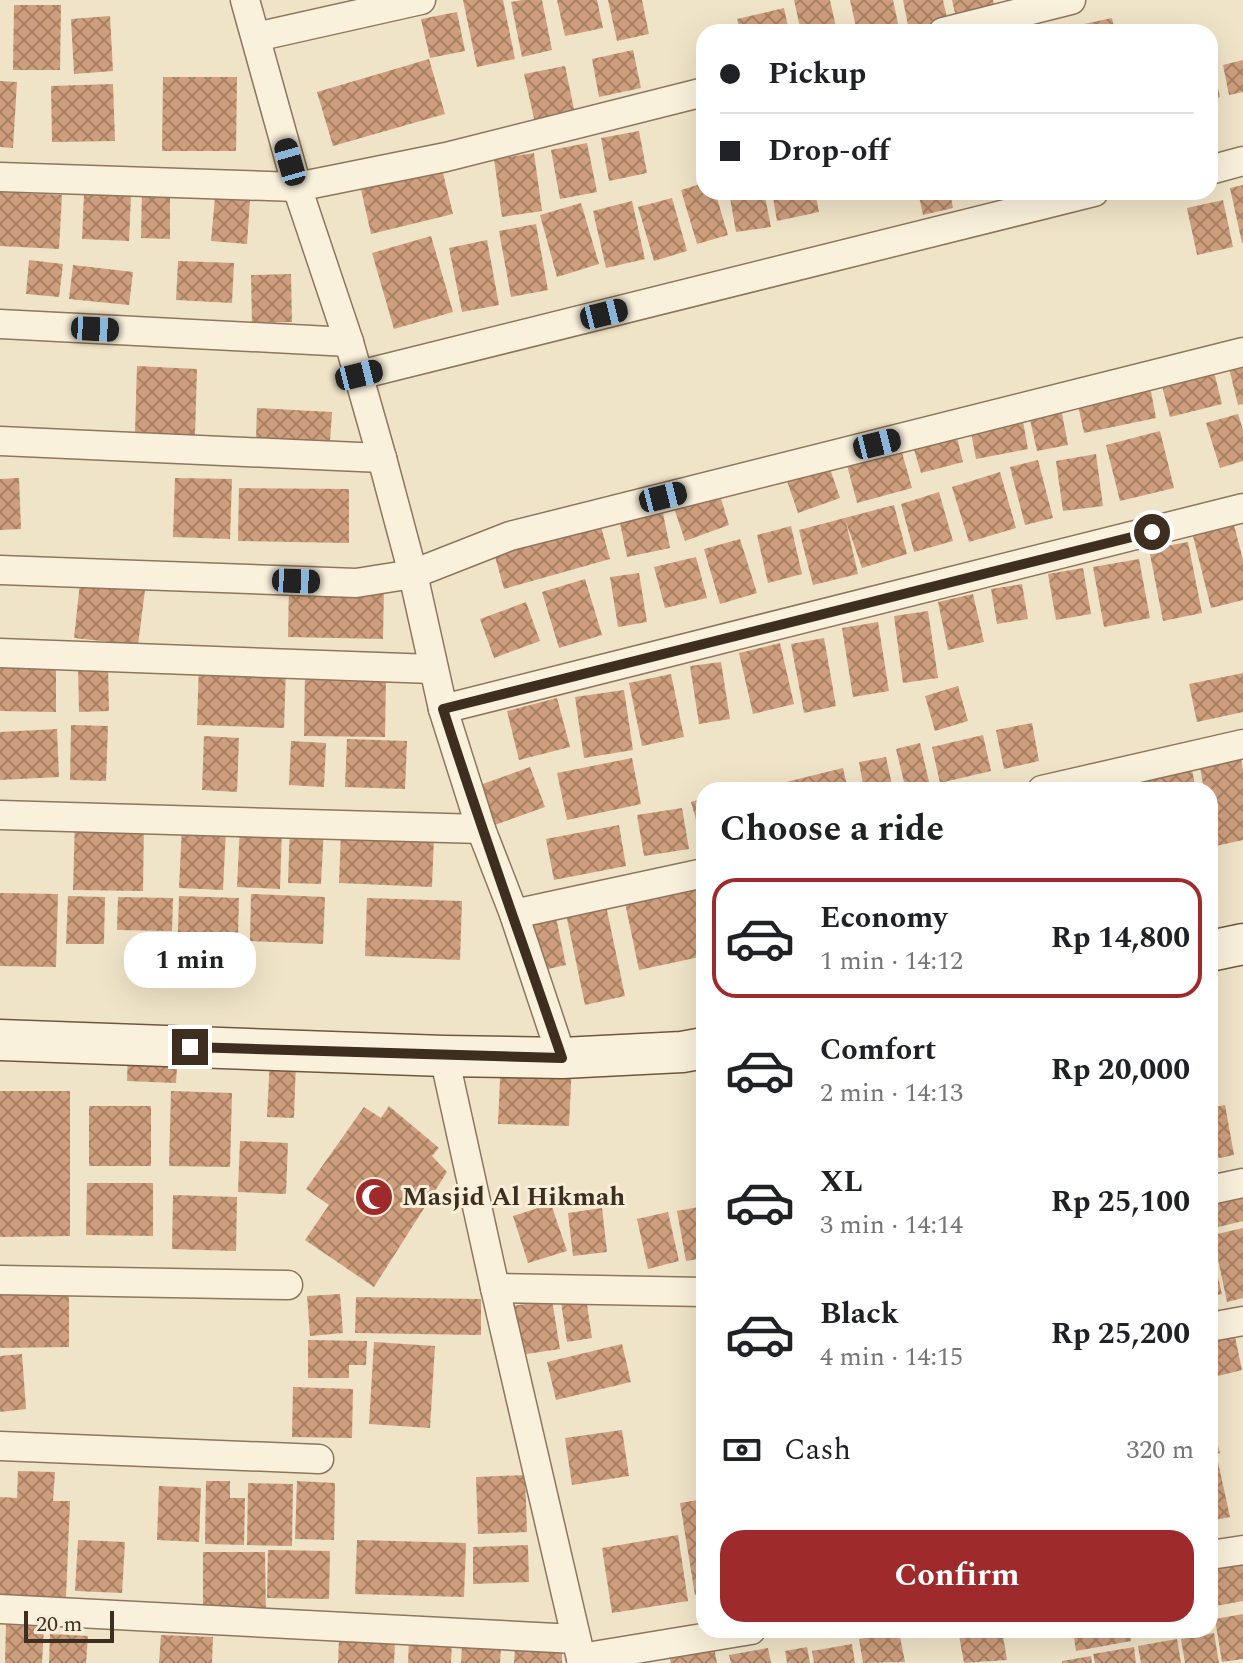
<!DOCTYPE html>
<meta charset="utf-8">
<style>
:root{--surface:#fff;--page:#f2f2f2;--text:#202124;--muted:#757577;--line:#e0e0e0;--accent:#9e2a2b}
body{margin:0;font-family:Spectral,serif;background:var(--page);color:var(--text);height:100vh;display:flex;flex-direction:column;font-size:30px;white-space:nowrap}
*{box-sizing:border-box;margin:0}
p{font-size:26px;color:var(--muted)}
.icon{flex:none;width:44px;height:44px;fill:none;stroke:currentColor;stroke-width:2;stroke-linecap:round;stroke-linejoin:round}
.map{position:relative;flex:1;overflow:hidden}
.side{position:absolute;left:696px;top:782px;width:522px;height:856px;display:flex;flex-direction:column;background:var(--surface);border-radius:24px;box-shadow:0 8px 32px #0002}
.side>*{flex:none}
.guide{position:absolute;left:696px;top:24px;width:522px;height:176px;border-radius:24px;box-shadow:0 8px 32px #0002;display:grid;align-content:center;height:176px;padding:0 24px;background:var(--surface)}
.scale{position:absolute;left:24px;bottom:20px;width:90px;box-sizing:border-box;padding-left:8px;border:4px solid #3d2e20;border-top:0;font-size:22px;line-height:28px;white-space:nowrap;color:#3d2e20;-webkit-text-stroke:6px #f7eed8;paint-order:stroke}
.end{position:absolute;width:36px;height:36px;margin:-18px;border:10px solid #3d2e20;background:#fff;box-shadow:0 0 0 4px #fff}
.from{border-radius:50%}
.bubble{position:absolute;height:56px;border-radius:24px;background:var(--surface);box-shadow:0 8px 32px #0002;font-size:26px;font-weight:700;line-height:56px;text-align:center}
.car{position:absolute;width:24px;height:48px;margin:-24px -12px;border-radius:10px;box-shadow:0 0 6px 2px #0007;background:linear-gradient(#222 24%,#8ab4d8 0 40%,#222 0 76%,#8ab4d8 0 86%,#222 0)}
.guide b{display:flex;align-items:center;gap:28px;height:76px;font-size:30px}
.guide b+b{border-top:2px solid var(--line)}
.guide i{width:20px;height:20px;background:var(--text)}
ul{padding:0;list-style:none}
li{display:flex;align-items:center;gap:24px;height:120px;margin:0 16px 12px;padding:0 8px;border:4px solid transparent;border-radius:24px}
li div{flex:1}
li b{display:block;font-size:30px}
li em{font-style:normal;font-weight:700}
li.selected{border-color:var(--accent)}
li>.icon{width:72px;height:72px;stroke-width:1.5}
h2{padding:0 24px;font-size:36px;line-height:96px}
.pay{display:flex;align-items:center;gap:20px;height:88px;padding:0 24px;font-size:30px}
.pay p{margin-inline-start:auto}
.primary-button{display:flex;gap:16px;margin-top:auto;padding:16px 24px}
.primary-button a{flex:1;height:92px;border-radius:24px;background:var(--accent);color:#fff;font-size:32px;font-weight:700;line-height:92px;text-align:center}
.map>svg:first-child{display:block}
</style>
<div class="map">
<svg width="1243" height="1663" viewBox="0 0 1243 1663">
<defs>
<pattern id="building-cross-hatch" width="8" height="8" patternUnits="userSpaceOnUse" patternTransform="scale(2)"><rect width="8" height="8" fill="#cf9f7d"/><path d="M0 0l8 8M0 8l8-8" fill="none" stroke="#a98266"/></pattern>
</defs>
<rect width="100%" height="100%" fill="#f0e4c8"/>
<g fill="url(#building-cross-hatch)">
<path d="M463,0H503L515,59L477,67Z"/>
<path d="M522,0H542L552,50L522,57L511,2Z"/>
<path d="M557,0H597L603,28L565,36Z"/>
<path d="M608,0H642L649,34L617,41Z"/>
<path d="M794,0H830L837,32H801Z"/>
<path d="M850,0H893L899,28L882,32H857Z"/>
<path d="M903,0H943L948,22L909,30Z"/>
<path d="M952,0H993L994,5L955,13Z"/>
<path d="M14,5H61L60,70H13Z"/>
<path d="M784,8L789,32H740L737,19Z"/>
<path d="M457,12L465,51L430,58L421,19Z"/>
<path d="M110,16L113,71L74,74L71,19Z"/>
<path d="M1112,18L1115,32H1071L1070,27Z"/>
<path d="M633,50L641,88L599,97L592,59Z"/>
<path d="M429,59L445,114L333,146L317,92Z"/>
<path d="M1243,60V92L1229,95L1223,65Z"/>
<path d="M1210,62H1213L1220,97L1210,100Z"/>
<path d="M565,66L575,114L535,123L524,74Z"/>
<path d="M163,77H237L236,151H162Z"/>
<path d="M0,81L17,82L13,148L0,147Z"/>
<path d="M113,84L115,141L52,142L51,86Z"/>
<path d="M639,131L647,173L609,181L601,138Z"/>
<path d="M587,143L597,192L560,199L551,150Z"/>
<path d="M534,153L542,211L502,217L494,159Z"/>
<path d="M441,165L453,214L371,234L360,185Z"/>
<path d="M704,183V192H715L728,235L697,244L681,190Z"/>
<path d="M1243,185V243H1242L1230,188Z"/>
<path d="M142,190L170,191V239L141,238Z"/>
<path d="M0,192L62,195L59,249L0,246Z"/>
<path d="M729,192H764L771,227L736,232Z"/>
<path d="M772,192H815L819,212L777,221Z"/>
<path d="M918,192H950L953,208L923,215Z"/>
<path d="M965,192H998V193L967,200Z"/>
<path d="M84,193L131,195L129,241L82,239Z"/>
<path d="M215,198L250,200L247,244L211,241Z"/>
<path d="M672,198L687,251L654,261L638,207Z"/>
<path d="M1223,200L1233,247L1197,255L1187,208Z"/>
<path d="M632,201L645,259L606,268L593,211Z"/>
<path d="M581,203L599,264L557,277L540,215Z"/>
<path d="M536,224L548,290L511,297L499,231Z"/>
<path d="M431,236L453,312L394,329L372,253Z"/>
<path d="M487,240L499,305L462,312L449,248Z"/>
<path d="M29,260L63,264L59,297L26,294Z"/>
<path d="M178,261L234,263L232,303L176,300Z"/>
<path d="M73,265L133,272L129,305L69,299Z"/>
<path d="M291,274L292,322L252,323L251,275Z"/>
<path d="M1243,361V404L1238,405L1228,364Z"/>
<path d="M1212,364L1222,404L1170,417L1160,378Z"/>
<path d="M137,366L197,369L195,435L135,432Z"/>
<path d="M1150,386L1156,418L1084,433L1077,401Z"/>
<path d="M257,408L332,412L330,442L256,439Z"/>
<path d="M1061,408L1068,445L1037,451L1029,415Z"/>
<path d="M1238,414L1243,430V461L1220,468L1206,423Z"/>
<path d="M1022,416L1028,449L976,459L970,427Z"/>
<path d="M1160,431L1174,488L1120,501L1106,445Z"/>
<path d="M956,434L963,462L921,473L913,446Z"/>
<path d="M901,449L912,488L857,503L847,465Z"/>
<path d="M1096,454L1103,506L1063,511L1056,461Z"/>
<path d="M1038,460L1053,518L1025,525L1010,467Z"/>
<path d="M828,463L840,498L798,513L786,478Z"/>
<path d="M1000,472L1016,528L969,542L952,487Z"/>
<path d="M19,478L21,529L0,530V479Z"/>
<path d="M175,478L232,479L230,539L173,537Z"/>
<path d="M239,488L349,489V543L238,541Z"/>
<path d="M718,489L729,525L685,541L673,505Z"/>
<path d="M939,492L953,541L914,552L901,504Z"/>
<path d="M894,505L907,554L862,568L846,522L858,574L813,585L799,530Z"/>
<path d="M663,513L670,548L627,557L620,523Z"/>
<path d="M600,523L610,559L504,589L494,553Z"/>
<path d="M1234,525L1243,560V600L1211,608L1193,536Z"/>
<path d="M791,526L802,574L768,583L757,535Z"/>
<path d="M740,539L757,593L720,604L704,549Z"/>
<path d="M1188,542L1202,613L1163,621L1149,549Z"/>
<path d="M696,557L707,598L665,608L654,567Z"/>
<path d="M1139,559L1150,618L1104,627L1093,567Z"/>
<path d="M1083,568L1091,614L1056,620L1048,574Z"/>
<path d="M639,573L647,622L618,627L610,577Z"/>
<path d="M81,574L146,582L138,645L74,638Z"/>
<path d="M585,579L602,635L559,648L542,592Z"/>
<path d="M289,583L384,585L383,639L288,637Z"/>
<path d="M1022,584L1028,619L997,624L991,589Z"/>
<path d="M973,594L984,642L948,650L938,602Z"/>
<path d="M526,602L540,641L494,658L480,619Z"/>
<path d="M928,611L938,678L903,683L894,616Z"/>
<path d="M878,622L889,691L853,697L842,628Z"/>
<path d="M824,638L836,706L804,713L791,644Z"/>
<path d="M780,643L794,704L753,714L739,653Z"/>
<path d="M0,657L56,658V712L0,711Z"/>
<path d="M721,662L730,719L699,724L690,666Z"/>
<path d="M199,664L286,667L284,728L197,725Z"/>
<path d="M78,665H108L109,711L79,712Z"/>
<path d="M305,672L386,673L385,737L304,736Z"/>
<path d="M1243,673V712L1197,722L1189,684Z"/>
<path d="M671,674L684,737L642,746L629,683Z"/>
<path d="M958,686L968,721L935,731L925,696Z"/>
<path d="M624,690L633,750L584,758L575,697Z"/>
<path d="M557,698L570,747L519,760L507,711Z"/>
<path d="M1032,723L1039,761L1004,769L996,730Z"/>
<path d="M71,725L108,726L106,781L70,780Z"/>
<path d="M57,729L59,777L0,780V732Z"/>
<path d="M983,735L991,771L940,783L932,747Z"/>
<path d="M204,736L239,738L237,792L202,790Z"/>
<path d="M347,739L407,741L405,789L345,787Z"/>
<path d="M291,741L326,743L324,787L289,785Z"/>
<path d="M920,743L930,786L906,790L896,749Z"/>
<path d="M1240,754L1243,770V840L1216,846L1210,817V790H1204L1199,762Z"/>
<path d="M886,757L893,790H864L859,762Z"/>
<path d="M632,758L641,804L567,820L557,773Z"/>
<path d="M1190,760L1196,790H1148L1144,770Z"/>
<path d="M530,767L545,807L495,825L480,785Z"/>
<path d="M843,768L848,790H779L778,784Z"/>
<path d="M704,798V845H703L691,802Z"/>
<path d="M682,808L689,849L644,856L637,815Z"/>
<path d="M75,820L144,821L143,891L73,890Z"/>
<path d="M290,824L324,826L321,884L288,883Z"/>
<path d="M619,825L626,866L554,880L546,839Z"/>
<path d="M240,826L282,828L280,889L237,887Z"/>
<path d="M182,827L226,829L223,890L179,888Z"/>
<path d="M341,832L434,836L432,887L339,883Z"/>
<path d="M704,876V956L639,970L623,893Z"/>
<path d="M0,893L58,894L56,967L0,966Z"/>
<path d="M251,894L325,897L323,944L250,941Z"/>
<path d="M68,896L105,897L104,944H66Z"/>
<path d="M179,896L239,898L238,934L178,932Z"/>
<path d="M118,897L173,898L172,931L117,930Z"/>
<path d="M367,898L462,901L460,960L365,956Z"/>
<path d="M605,901L625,996L585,1005L565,909Z"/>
<path d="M554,908L566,965L539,971L528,914Z"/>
<path d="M128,1051L178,1053L176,1083L127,1081Z"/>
<path d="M270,1059L296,1060L294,1118L267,1117Z"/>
<path d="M501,1059L572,1062L569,1126L498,1124Z"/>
<path d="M0,1091H70V1236L0,1237Z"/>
<path d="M171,1091L232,1093L230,1167L169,1166Z"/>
<path d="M1225,1105L1234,1155L1210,1160V1108Z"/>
<rect x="89" y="1106" width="62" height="60"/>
<path d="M389,1106L439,1148L432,1156L447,1172L374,1287L305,1240L329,1205L306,1189L364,1107L381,1118Z"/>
<path d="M240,1141L288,1143L286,1194L238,1192Z"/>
<path d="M87,1183H153V1236L86,1235Z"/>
<path d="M1243,1189V1221L1210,1229V1196Z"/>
<path d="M173,1195L237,1197L236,1251L172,1249Z"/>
<path d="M551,1204L567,1251L528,1263L513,1216Z"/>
<path d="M704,1206V1258L686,1261L677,1211Z"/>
<path d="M602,1208L607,1252L573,1256L568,1213Z"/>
<path d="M668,1212L679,1261L648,1269L637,1219Z"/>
<path d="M1243,1228V1298L1227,1302L1213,1235Z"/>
<path d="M1210,1244L1222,1294L1210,1297Z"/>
<path d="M69,1288V1347L0,1348V1289Z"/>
<path d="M340,1294L343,1333L310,1336L307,1296Z"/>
<path d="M356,1297L481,1299V1335L355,1333Z"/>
<path d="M586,1298L592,1338L567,1342L561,1302Z"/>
<path d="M552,1300L560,1349L520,1355L512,1306Z"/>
<path d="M1234,1332L1242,1370L1210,1378V1337Z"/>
<path d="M308,1340L367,1341L366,1365H349V1378H308Z"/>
<path d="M374,1342L435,1346L430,1428L369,1424Z"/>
<path d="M622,1344L631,1382L556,1400L547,1362Z"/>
<path d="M22,1354L26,1409L0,1412V1356Z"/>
<path d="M293,1387L353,1389L352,1438L292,1437Z"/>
<path d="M1210,1415L1220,1453L1210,1456Z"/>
<path d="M622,1430L629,1476L572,1485L565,1438Z"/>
<path d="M1218,1462L1230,1517L1210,1521V1464Z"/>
<path d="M18,1471L55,1472L53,1501H70L66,1597L0,1595V1497L17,1498Z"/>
<path d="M525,1475L527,1532L478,1534L476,1477Z"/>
<path d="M206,1481H230V1498H245L244,1545L205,1544Z"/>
<path d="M297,1481L335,1483L334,1540L295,1539Z"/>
<path d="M248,1483L293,1484L292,1546L247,1545Z"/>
<path d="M159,1486L201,1488L199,1542L157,1540Z"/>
<path d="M704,1499V1594L695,1595L680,1503Z"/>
<path d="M678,1535L688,1601L612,1613L602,1548Z"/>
<path d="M78,1540L125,1542L122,1593L75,1591Z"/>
<path d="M357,1540L466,1543L464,1597L355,1594Z"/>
<path d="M528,1545L529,1582L473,1584V1547Z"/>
<path d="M268,1550L330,1551L329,1599L267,1598Z"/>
<path d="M203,1552H265L266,1613L203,1614Z"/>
<path d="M1243,1560V1601L1210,1607V1566Z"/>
<path d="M1243,1614V1659L1222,1662L1215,1619Z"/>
<path d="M6,1625L44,1626L42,1663H5Z"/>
<path d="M958,1630H1002L1007,1660L964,1663Z"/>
<path d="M1073,1630H1130L1131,1641L1076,1651Z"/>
<path d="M899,1632L905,1662L863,1663L859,1639Z"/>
<path d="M1214,1633L1219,1663H1185L1181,1639Z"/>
<path d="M50,1634L88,1636L86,1663H49Z"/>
<path d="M161,1635L213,1637L212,1663H159Z"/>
<path d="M339,1639L395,1642L394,1663H338Z"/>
<path d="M409,1639L452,1641L451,1663H408Z"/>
<path d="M1177,1639L1181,1663H1141L1138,1646Z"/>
<path d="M852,1644L855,1663H814L812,1651Z"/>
<path d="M462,1645L501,1647L500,1663H461Z"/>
<path d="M515,1645L562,1647V1663H514Z"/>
<path d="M714,1647L717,1663H671L669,1655Z"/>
<path d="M807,1647L810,1663H787L785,1651Z"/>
<path d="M1134,1647L1136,1663H1095L1093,1654Z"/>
<path d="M768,1648L771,1663H731L729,1655Z"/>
<path d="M1091,1656L1092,1663H1062V1661Z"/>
</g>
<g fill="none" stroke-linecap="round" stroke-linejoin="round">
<defs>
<g id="street">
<path d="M245,0L297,187L349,342L382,458L413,574L443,709L481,829L514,914L562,1058"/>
<path d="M943,32L1071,0"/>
<path d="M256,37L421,0"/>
<path d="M1210,170L1243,161"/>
<path d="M0,177L297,187L446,157L704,92"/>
<path d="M0,324L349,342"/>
<path d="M359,375L1094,192"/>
<path d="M0,441L382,458"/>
<path d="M0,570L356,583L413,574L510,536L1243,352"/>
<path d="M0,653L433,669"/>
<path d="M443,709L1243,508"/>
<path d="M1042,790L1243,744"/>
<path d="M0,815L481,829"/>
<path d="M514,914L704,873"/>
<path d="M444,1056L495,1288L582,1663"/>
<path d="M1210,1190L1243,1183"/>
<path d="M0,1280L288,1285"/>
<path d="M495,1288L704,1292"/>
<path d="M1210,1327L1243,1321"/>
<path d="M0,1446L319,1459"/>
<path d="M1210,1555L1243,1550"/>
<path d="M0,1609L576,1639"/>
<path d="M581,1658L751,1630"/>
</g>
<g id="secondary">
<path d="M1210,951L1243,944"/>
<path d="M0,1040L444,1056L562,1058L682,1052L704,1048"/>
</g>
</defs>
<use href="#street" stroke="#8d765c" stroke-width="31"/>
<use href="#secondary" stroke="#6f573f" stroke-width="43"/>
<use href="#street" stroke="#faf1dc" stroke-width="28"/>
<use href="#secondary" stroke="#faf1dc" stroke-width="40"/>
</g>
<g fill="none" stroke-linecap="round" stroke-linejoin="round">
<path stroke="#3d2e20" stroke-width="10" d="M190,1047L562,1058C522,941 480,826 443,709L1152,532"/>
</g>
<defs>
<symbol id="mosque-disc" viewBox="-11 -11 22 22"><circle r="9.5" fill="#9e2a2b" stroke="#f7eed8"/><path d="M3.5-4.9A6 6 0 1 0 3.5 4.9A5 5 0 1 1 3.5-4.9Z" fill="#fff"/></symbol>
</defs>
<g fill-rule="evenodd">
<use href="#mosque-disc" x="352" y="1175" width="44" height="44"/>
</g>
<g text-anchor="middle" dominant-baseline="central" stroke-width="6" stroke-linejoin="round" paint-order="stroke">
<g font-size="26" font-weight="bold" fill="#3d2e20" stroke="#f7eed8" text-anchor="start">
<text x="402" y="1197">Masjid Al Hikmah</text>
</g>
</g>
</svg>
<div class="scale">20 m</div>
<i class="end from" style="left:1152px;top:532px"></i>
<i class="end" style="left:190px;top:1047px"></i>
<div class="bubble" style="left:124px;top:932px;width:132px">1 min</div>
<i class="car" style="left:290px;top:162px;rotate:344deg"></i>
<i class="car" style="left:604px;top:314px;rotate:76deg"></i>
<i class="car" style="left:95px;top:329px;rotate:93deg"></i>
<i class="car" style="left:359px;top:375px;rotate:76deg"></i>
<i class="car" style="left:877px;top:444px;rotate:76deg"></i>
<i class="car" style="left:663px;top:497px;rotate:76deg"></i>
<i class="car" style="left:296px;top:581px;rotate:92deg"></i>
<div class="guide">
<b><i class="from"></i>Pickup</b>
<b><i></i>Drop-off</b>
</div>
<section class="side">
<h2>Choose a ride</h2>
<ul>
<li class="selected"><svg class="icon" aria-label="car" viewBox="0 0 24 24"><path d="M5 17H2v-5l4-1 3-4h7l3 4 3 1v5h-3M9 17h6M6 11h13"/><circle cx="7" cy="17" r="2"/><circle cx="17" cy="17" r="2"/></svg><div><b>Economy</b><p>1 min · 14:12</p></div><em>Rp 14,800</em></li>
<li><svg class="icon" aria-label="car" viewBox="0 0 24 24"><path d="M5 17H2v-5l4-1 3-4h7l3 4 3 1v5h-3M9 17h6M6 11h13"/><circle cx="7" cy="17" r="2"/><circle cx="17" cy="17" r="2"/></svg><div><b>Comfort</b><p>2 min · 14:13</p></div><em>Rp 20,000</em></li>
<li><svg class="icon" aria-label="car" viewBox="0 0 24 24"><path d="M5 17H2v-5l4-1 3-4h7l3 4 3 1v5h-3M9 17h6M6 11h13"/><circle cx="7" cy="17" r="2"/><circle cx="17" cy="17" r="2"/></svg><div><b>XL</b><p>3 min · 14:14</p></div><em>Rp 25,100</em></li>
<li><svg class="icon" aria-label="car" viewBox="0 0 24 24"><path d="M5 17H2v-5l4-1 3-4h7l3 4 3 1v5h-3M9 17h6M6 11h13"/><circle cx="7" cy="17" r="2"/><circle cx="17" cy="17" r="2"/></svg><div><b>Black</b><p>4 min · 14:15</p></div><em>Rp 25,200</em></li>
</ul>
<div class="pay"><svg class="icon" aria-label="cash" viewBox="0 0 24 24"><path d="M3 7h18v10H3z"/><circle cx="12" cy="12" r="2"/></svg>Cash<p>320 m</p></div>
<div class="primary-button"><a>Confirm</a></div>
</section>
</div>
